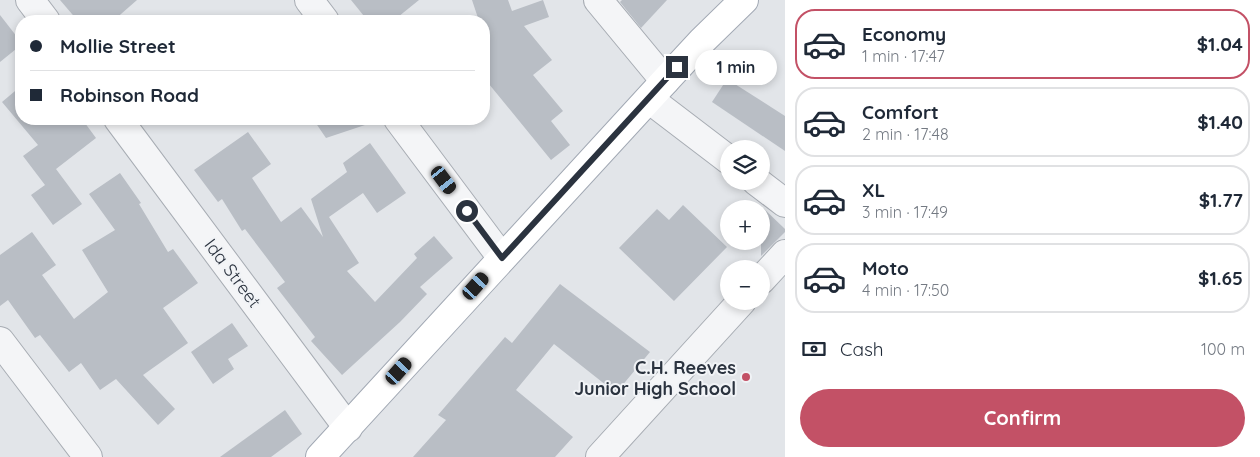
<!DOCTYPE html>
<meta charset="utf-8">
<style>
:root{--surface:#fff;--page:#f2f2f3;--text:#1f2937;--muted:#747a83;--line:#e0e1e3;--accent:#c35166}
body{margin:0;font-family:Quicksand,sans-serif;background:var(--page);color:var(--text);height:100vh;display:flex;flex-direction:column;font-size:19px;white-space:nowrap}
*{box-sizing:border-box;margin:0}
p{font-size:16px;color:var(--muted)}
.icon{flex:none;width:28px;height:28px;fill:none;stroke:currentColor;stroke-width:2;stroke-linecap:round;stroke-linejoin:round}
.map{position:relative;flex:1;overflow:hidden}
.details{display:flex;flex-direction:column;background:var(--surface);width:475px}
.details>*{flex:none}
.top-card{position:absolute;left:15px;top:15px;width:475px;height:110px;border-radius:20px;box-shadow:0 2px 8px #0003;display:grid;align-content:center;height:110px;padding:0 15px;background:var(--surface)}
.fabs{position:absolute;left:720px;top:140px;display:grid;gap:10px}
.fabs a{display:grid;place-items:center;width:50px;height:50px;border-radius:50%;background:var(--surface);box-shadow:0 2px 8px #0003;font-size:25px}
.end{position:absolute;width:22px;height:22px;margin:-11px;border:6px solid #2b333f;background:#fff;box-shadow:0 0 0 2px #fff}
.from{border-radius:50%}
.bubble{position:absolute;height:35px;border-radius:18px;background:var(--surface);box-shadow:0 2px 8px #0003;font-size:16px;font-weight:700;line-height:35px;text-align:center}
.car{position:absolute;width:15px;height:30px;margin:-15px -8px;border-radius:6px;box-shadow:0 0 4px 1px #0007;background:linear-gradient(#222 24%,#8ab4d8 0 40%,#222 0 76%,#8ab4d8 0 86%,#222 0)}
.top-card b{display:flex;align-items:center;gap:18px;height:48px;font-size:19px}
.top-card b+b{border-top:1px solid var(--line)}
.top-card i{width:12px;height:12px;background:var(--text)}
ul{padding:9px 0 0;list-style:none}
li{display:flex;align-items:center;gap:15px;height:70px;margin:0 10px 8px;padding:0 5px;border:2px solid var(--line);border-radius:20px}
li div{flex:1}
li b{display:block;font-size:19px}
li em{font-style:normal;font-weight:700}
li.active{border-color:var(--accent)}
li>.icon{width:45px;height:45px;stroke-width:1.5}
.pay{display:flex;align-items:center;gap:12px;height:55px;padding:0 15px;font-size:19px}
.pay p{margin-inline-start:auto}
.action{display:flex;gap:10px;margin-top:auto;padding:10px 15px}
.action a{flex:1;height:58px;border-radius:30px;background:var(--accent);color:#fff;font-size:20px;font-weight:700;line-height:58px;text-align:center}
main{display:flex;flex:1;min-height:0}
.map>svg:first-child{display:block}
</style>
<main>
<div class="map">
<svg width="785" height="457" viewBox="0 0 785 457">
<rect width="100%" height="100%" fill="#e2e5e9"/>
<g fill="#b9bec5">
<path d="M60,0H137L113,21H78Z"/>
<path d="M351,0H419L393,21H368Z"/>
<path d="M472,0H508L512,11L543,0L549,17L524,26L552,60L533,75L563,111L551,121L570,145L551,160L484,78V21H479Z"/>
<path d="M622,0H667L641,28L620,2Z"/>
<path d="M0,15L21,42V45L0,62Z"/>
<path d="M727,79L785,116V151L712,102Z"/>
<path d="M21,86V119H82L96,138L56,169L82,204L53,225L31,195L45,185L23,156L38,145L2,102Z"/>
<path d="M313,119H374V122L326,138Z"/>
<path d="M248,132L271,164L252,178L281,222L301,207L323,237L311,199L347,172L343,163L370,143L406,193L377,213L363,193L329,217L359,263L347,271L375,302L417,258L414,254L434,236L453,258L420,287L427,294L400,322L342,375L311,341L315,337L277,288L285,282L245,229L242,231L222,199L218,202L194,170Z"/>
<path d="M120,173L141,203L139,204L168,252L173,249L198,283L163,308L188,343L143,375L175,409L158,425L116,379L100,390L81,363L69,372L40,335L35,338L8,300L0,306V255L32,232L56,265L42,275L74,319L108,292L82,250L115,230L89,194Z"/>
<path d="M683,205L727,247L674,301L619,248L657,209L669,220Z"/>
<path d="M761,206L785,229V232L761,256Z"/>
<path d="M560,284L650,352L616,393L554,344L516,390L573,437L555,457H413L446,420L438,415L505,337L512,343Z"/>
<path d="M232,323L248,346L228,359L234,369L213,384L191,352Z"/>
<path d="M285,410L302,434L271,457H220Z"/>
</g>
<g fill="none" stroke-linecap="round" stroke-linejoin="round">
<defs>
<g id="minor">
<path d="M30,0L46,21"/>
<path d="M309,0L325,21"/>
<path d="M598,0L665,81"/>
<path d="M649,99L729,160"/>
<path d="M118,119L348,428"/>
<path d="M398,119L502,258"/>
<path d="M756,181L785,203"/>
<path d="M761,280L785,254"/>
<path d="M0,341L88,457"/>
<path d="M600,457L742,301"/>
</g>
<path id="major" d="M320,457L665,81L702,41L744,0"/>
</defs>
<use href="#minor" stroke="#a7acb3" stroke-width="30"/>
<use href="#major" stroke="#a2a9b4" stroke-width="30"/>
<use href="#minor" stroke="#f4f5f7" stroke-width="28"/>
<use href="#major" stroke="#fff" stroke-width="28"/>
</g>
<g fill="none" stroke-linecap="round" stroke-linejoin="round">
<path stroke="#2b333f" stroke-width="6" d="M467,211L502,258L677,67"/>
</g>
<circle fill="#c35166" stroke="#f1f3f6" stroke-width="2" cx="746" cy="377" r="5"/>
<g text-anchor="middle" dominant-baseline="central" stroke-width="4" stroke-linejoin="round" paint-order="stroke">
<g font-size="18" fill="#2b333f" stroke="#f1f3f6">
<text transform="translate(233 273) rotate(53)">Ida Street</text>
</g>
<g font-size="18" font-weight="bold" fill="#2b333f" stroke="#f1f3f6" text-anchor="end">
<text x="736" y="367">C.H. Reeves<tspan x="736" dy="21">Junior High School</tspan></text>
</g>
</g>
</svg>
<div class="fabs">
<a><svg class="icon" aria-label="layers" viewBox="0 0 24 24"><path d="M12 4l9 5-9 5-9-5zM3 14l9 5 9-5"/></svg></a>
<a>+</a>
<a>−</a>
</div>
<i class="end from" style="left:467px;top:211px"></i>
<i class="end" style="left:677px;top:67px"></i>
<div class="bubble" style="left:695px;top:50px;width:82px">1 min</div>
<i class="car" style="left:444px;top:180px;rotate:143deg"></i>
<i class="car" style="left:476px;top:286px;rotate:42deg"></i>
<i class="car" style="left:399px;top:371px;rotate:42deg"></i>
<div class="top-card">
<b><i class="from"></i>Mollie Street</b>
<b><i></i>Robinson Road</b>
</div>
</div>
<section class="details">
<ul>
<li class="active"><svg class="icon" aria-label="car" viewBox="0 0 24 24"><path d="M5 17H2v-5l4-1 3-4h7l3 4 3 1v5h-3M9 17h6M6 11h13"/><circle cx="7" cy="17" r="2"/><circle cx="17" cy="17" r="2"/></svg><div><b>Economy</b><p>1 min · 17:47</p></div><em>$1.04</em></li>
<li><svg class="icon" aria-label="car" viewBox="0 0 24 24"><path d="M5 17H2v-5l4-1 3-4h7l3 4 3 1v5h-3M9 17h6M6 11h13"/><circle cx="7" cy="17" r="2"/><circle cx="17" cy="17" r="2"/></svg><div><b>Comfort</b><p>2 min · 17:48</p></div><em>$1.40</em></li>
<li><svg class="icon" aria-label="car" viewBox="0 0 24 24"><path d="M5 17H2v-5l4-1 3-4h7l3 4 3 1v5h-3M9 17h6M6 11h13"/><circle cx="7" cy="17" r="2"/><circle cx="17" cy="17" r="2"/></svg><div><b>XL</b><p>3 min · 17:49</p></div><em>$1.77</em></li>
<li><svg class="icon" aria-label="car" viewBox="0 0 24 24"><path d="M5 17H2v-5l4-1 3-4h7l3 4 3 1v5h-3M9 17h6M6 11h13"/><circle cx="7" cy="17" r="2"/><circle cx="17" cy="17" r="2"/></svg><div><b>Moto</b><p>4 min · 17:50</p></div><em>$1.65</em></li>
</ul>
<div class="pay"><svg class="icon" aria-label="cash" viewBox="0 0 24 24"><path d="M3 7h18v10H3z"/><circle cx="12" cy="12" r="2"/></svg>Cash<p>100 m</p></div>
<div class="action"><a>Confirm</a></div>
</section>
</main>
